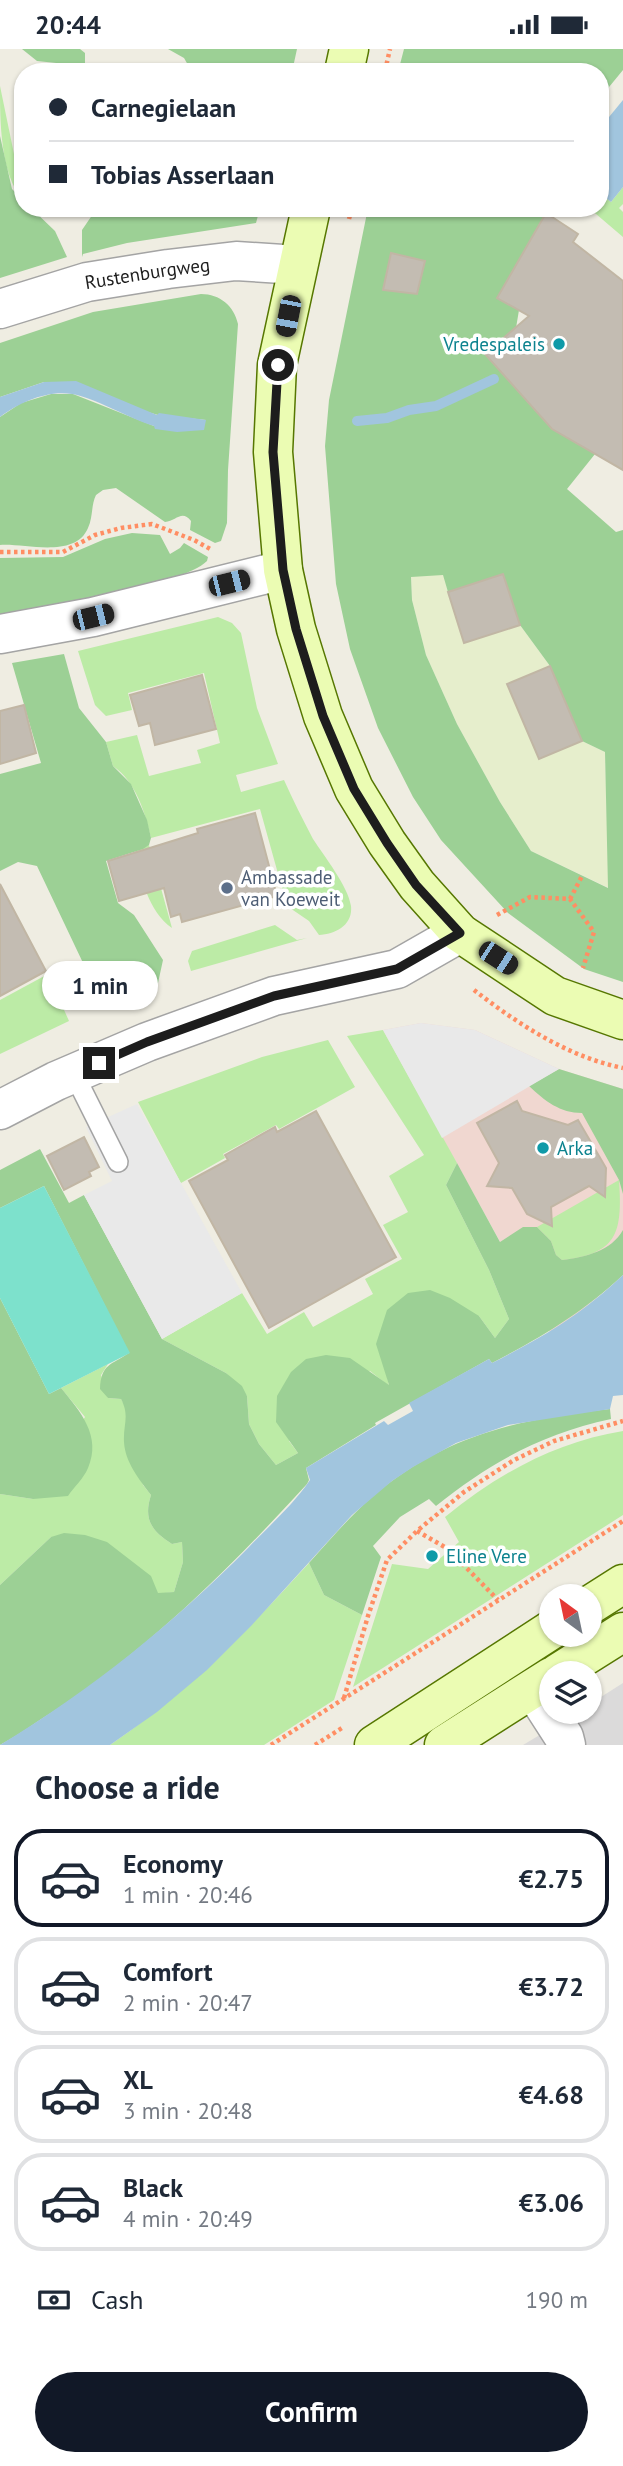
<!DOCTYPE html>
<meta charset="utf-8">
<style>
:root{--surface:#fff;--page:#f2f2f3;--text:#1f2937;--muted:#747a83;--line:#e0e1e3;--accent:#111827}
body{margin:0;font-family:"PT Sans",sans-serif;background:var(--page);color:var(--text);height:100vh;display:flex;flex-direction:column;font-size:26px;white-space:nowrap}
*{box-sizing:border-box;margin:0}
p{font-size:23px;color:var(--muted)}
.icon{flex:none;width:38px;height:38px;fill:none;stroke:currentColor;stroke-width:2;stroke-linecap:round;stroke-linejoin:round}
.map{position:relative;height:1696px;overflow:hidden}
.panel{display:flex;flex-direction:column;background:var(--surface);flex:1}
.panel>*{flex:none}
.top-card{position:absolute;left:14px;top:14px;width:595px;height:154px;border-radius:28px;box-shadow:0 2px 5px #0004;display:grid;align-content:center;height:154px;padding:0 35px;background:var(--surface)}
.needle{width:46px;rotate:327deg}
.controls{position:absolute;left:539px;top:1535px;display:grid;gap:14px}
.controls a{display:grid;place-items:center;width:63px;height:63px;border-radius:50%;background:var(--surface);box-shadow:0 2px 5px #0004;font-size:35px}
.end{position:absolute;width:32px;height:32px;margin:-16px;border:9px solid #1d1d1d;background:#fff;box-shadow:0 0 0 4px #fff}
.from{border-radius:50%}
.bubble{position:absolute;height:49px;border-radius:24px;background:var(--surface);box-shadow:0 2px 5px #0004;font-size:23px;font-weight:600;line-height:49px;text-align:center}
.car{position:absolute;width:21px;height:42px;margin:-21px -10px;border-radius:9px;box-shadow:0 0 5px 2px #0007;background:linear-gradient(#222 24%,#8ab4d8 0 40%,#222 0 76%,#8ab4d8 0 86%,#222 0)}
.top-card b{display:flex;align-items:center;gap:24px;height:66px;font-size:26px}
.top-card b+b{border-top:2px solid var(--line)}
.top-card i{width:18px;height:18px;background:var(--text)}
ul{padding:0;list-style:none}
li{display:flex;align-items:center;gap:21px;height:98px;margin:0 14px 10px;padding:0 21px;border:4px solid var(--line);border-radius:28px}
li div{flex:1}
li b{display:block;font-size:26px}
li em{font-style:normal;font-weight:600}
li.selected{border-color:var(--accent)}
li>.icon{width:63px;height:63px;stroke-width:1.5}
h2{padding:0 35px;font-size:32px;line-height:84px}
.pay{display:flex;align-items:center;gap:18px;height:77px;padding:0 35px;font-size:26px}
.pay p{margin-inline-start:auto}
.action{display:flex;gap:14px;margin-top:auto;padding:14px 35px}
.action a{flex:1;height:80px;border-radius:42px;background:var(--accent);color:#fff;font-size:28px;font-weight:600;line-height:80px;text-align:center}
.status{display:flex;justify-content:space-between;align-items:center;height:49px;padding:0 35px;background:var(--surface);direction:ltr}
.status svg{height:19px;fill:currentColor}
.map>svg:first-child{display:block}
</style>
<div class="status"><b>20:44</b><svg viewBox="0 0 49 12"><path d="M0 12V9h3v3zM5 12V6h3v6zM10 12V3h3v9zM15 12V0h3v12zM26 1h20v11H26zM47 4h2v5h-2z"/></svg></div>
<div class="map">
<svg width="623" height="1696" viewBox="0 0 623 1696">
<rect width="100%" height="100%" fill="#efede2"/>
<path fill="#dbdada" d="M623,1634V1696H523L578,1663L590,1662V1655Z"/>
<path fill="#f0d7d0" d="M421,974L475,981L559,1020L623,1040V1226L580,1263L550,1283L383,981Z"/>
<path fill="#e6eecc" d="M443,525L464,594L520,576L550,617L507,635L539,710L582,692L605,703L609,839L531,802L500,753L457,675L426,606L412,551L411,527Z"/>
<g fill="#bceba6">
<path d="M0,37L14,105L23,126V151C0,125 0,71 0,37Z"/>
<path d="M623,138V155L619,159L623,163V188L589,159H600V144L611,153Z"/>
<path d="M218,568L232,574L241,584L257,659L278,715L236,726L241,743L284,731C293,751 303,771 313,790C324,807 348,837 351,857C353,876 336,885 319,886L309,872L287,857L260,760L151,789C145,763 136,733 113,717L106,693L137,686L149,727L201,714L197,701L220,694L204,624L128,644L132,661L106,667L95,656L78,602Z"/>
<path d="M149,796L172,879C148,862 142,830 134,803Z"/>
<path d="M275,876L297,891L307,889L191,922L188,912L192,902Z"/>
<path d="M48,925L69,972L0,1005V951Z"/>
<path d="M383,981L457,1114L446,1136L489,1221L509,1270L495,1289L479,1267L386,1322L389,1337L370,1322L289,1392L298,1404L276,1416L259,1395L249,1375L247,1347L226,1324L162,1290L242,1244L267,1285L304,1263L313,1278L373,1245L365,1230L402,1210L383,1176L408,1163L389,1127L424,1106L347,987Z"/>
<path d="M328,991L355,1038L279,1080L276,1076L223,1105L225,1109L181,1134L138,1053L262,1008Z"/>
<path d="M619,1131C623,1186 616,1205 562,1211L556,1206L551,1192L537,1178Z"/>
<path d="M108,1315L101,1326L108,1349L121,1350L127,1361L143,1436L151,1446C143,1471 152,1482 172,1495L182,1493L183,1513L174,1543L158,1545L51,1488L0,1536V1445L33,1450L85,1368L61,1339Z"/>
<path d="M623,1382V1466L353,1638L392,1515L428,1520L459,1493L445,1468C498,1425 555,1393 623,1382Z"/>
<path d="M309,1514L324,1546L362,1566L334,1651L264,1696H110C188,1643 246,1583 309,1514Z"/>
</g>
<g fill="#9cd095" fill-rule="evenodd">
<path d="M22,0H80L85,4V17L37,12Z"/>
<path d="M168,0H297L292,23H192L184,9Z"/>
<path d="M404,0H623V21L600,49V23H398Z"/>
<path d="M0,87L12,140L23,151V159H31L55,182L67,208L0,229Z"/>
<path d="M97,159H260L256,174L127,194L83,205L82,208V181Z"/>
<path d="M368,159H538L546,164L497,249L519,261L516,279L485,305L549,377L586,376L575,393L595,405L567,440L616,483L623,481V933L584,920L508,864L441,791L413,748L378,679L350,600L336,535L325,397L329,351ZM443,526L448,543L503,526L520,576L550,617L582,692L605,703L608,839L531,802L500,753L457,675L426,606L412,551L411,528Z"/>
<path d="M201,245C220,245 234,257 238,275L228,421L227,474L221,492L215,494L190,481L191,472C182,460 176,472 165,473L116,439L103,441L96,446C91,456 93,469 88,479C75,510 25,494 0,496V368L21,354L51,345H73L154,377L206,371L158,366L44,333L0,348V294L93,263Z"/>
<path d="M132,484L160,486L170,505L180,499L184,494L208,508L207,512C182,537 40,559 0,566V509L63,508L105,490Z"/>
<path d="M64,605L79,659L106,693L113,717L131,735L147,771L151,789L149,796L143,800L106,812L118,854L134,866L163,911L158,934L103,956L37,817L18,813L0,822V725L41,714L12,614Z"/>
<path d="M559,1020L623,1040V1145L619,1131L582,1064C560,1064 545,1052 529,1037Z"/>
<path d="M40,1100L69,1154L84,1146L162,1290L226,1324L242,1337L247,1347L249,1375L259,1395L276,1416L298,1404L276,1373L277,1347L291,1323L306,1310L326,1306L350,1309L389,1336L376,1295L387,1261L408,1244L430,1241L450,1249L479,1267L495,1289L509,1270L489,1221L446,1136L457,1114L500,1193L523,1178H537L551,1192L556,1206L562,1211C586,1208 611,1202 623,1181V1226C582,1264 542,1288 492,1314L489,1310L375,1374L376,1376L306,1419L309,1431L307,1435C231,1518 149,1600 54,1662C36,1673 19,1686 0,1696V1536L51,1488L64,1484L85,1486L107,1493L151,1527L158,1544L174,1543L183,1513L182,1493L172,1495C152,1482 143,1471 151,1446C139,1430 125,1413 124,1393C123,1375 130,1367 121,1350L108,1349L100,1340C101,1315 111,1316 129,1304L44,1137L0,1159V1121Z"/>
<path d="M0,1249L49,1345L61,1339C80,1362 102,1387 88,1419C84,1429 74,1438 68,1447L33,1450L0,1445Z"/>
<path d="M610,1360L611,1370C542,1385 491,1413 436,1457L429,1450L400,1468L373,1497L381,1508L362,1566L324,1546L309,1514C330,1491 349,1468 372,1448C444,1386 519,1370 610,1360Z"/>
</g>
<path fill="#7de1cc" d="M44,1137L130,1304L49,1345L0,1249V1159Z"/>
<g fill="#e9e9e9">
<path d="M421,974L475,981L559,1020L442,1089L383,981Z"/>
<path d="M137,1055L242,1244L162,1290L84,1146L112,1132L86,1078Z"/>
</g>
<g fill="#a1c5de">
<path d="M623,51V138L611,153L600,144V79Z"/>
<path d="M76,332L157,366L159,364L206,371L204,381L177,383L155,380L154,377C130,370 93,348 72,345C47,341 20,353 0,368V348L44,333Z"/>
<path d="M623,1226V1346L613,1347L610,1360L508,1376L456,1394L413,1418L392,1432L352,1466L251,1577L207,1621L157,1663L110,1696H0C91,1641 174,1574 249,1498C269,1477 293,1456 310,1431L306,1419L384,1372L388,1376L413,1362L409,1354L489,1310L492,1314C543,1288 581,1266 623,1226Z"/>
</g>
<g fill="none" stroke-linecap="round" stroke-linejoin="round">
<path stroke="#a1c5de" stroke-width="10" d="M357,372L387,369L409,361L436,357L494,330"/>
</g>
<g fill="#c3bcb2" stroke="#c1b6a4" stroke-width="2">
<path d="M546,164L578,185L573,193L623,232V421L552,380L485,305L529,267L497,249Z"/>
<path d="M391,204L425,212L417,245L383,241Z"/>
<path d="M503,525L520,576L464,594L448,543Z"/>
<path d="M550,617L582,692L539,710L507,635Z"/>
<path d="M202,626L216,680L155,696L150,674L139,677L130,646Z"/>
<path d="M24,656L36,704L0,715V662Z"/>
<path d="M255,764L277,847L182,873L180,865L171,868L164,839L119,852L108,812L198,784L197,780Z"/>
<path d="M0,835L46,922L0,947Z"/>
<path d="M517,1052L522,1062L568,1076L578,1071L606,1119L605,1148L589,1137L551,1158L552,1177L527,1165L512,1139L487,1137L499,1114L477,1074Z"/>
<path d="M316,1062L396,1208L269,1279L189,1132L228,1111L225,1106L275,1078L277,1083Z"/>
<path d="M84,1088L99,1118L89,1123L91,1127L64,1141L47,1107Z"/>
</g>
<g fill="none" stroke-linecap="round" stroke-linejoin="round">
<defs>
<path id="lane" d="M74,1025L118,1113"/>
<g id="street">
<path id="s1" d="M0,260L87,233L168,220L236,212L298,216"/>
<path d="M0,585L93,568L283,521"/>
<path d="M0,1061L56,1032L147,993L274,947L397,920L460,884"/>
<path d="M533,1640L564,1688L566,1696"/>
</g>
<g id="secondary">
<path d="M344,23L349,0"/>
<path d="M311,159L277,316L273,403L283,521L296,580L323,667L354,740L387,794L417,836L460,884L555,947L623,971"/>
<path d="M590,1556L623,1535"/>
<path d="M558,1624L623,1583"/>
<path d="M374,1696L551,1581"/>
<path d="M444,1696L551,1628"/>
</g>
</defs>
<use href="#lane" stroke="#a4a4a4" stroke-width="22"/>
<use href="#street" stroke="#a4a4a4" stroke-width="41"/>
<use href="#secondary" stroke="#567701" stroke-width="41"/>
<g stroke="#ff8e63" stroke-width="4.5" stroke-dasharray="3.5 3.5" stroke-linecap="butt">
<path d="M385,22L390,0"/>
<path d="M349,170L352,159"/>
<path d="M0,503H63L95,486L121,479L152,475L194,491L212,501"/>
<path d="M570,850L582,827"/>
<path d="M497,866L530,848L570,850L594,883L583,919"/>
<path d="M474,941C518,975 568,1008 623,1019"/>
<path d="M417,1482L448,1500L498,1551"/>
<path d="M344,1649L368,1567L387,1511L417,1482L464,1443L514,1411L554,1392L623,1372"/>
<path d="M271,1696L623,1472"/>
<path d="M315,1696L342,1679"/>
</g>
<use href="#lane" stroke="#fff" stroke-width="19"/>
<use href="#street" stroke="#fff" stroke-width="38"/>
<use href="#secondary" stroke="#ebfcb3" stroke-width="38"/>
</g>
<g fill="none" stroke-linecap="round" stroke-linejoin="round">
<path stroke="#1d1d1d" stroke-width="9" d="M99,1014L147,993L274,947L397,920L460,884L416,836L387,794L354,740L323,667L296,580L283,521L273,403L278,316"/>
</g>
<g fill="#0f9aa8" stroke="#fff" stroke-width="2.5">
<circle cx="559" cy="295" r="7"/>
<circle cx="543" cy="1099" r="7"/>
<circle cx="432" cy="1507" r="7"/>
</g>
<circle fill="#5c6f8a" stroke="#fff" stroke-width="2.5" cx="227" cy="839" r="7"/>
<g text-anchor="middle" dominant-baseline="central" stroke-width="7" stroke-linejoin="round" paint-order="stroke">
<g font-size="19" fill="#1d1d1d" stroke="#fff">
<text stroke="none"><textPath href="#s1" startOffset="152">Rustenburgweg</textPath></text>
</g>
<g font-size="19" fill="#0d838f" stroke="#fff" text-anchor="start">
<text x="545" y="295" text-anchor="end">Vredespaleis</text>
<text x="557" y="1099">Arka</text>
<text x="446" y="1507">Eline Vere</text>
</g>
<g font-size="19" fill="#4e5e75" stroke="#fff" text-anchor="start">
<text x="241" y="828">Ambassade<tspan x="241" dy="22">van Koeweit</tspan></text>
</g>
</g>
</svg>
<div class="controls">
<a><svg class="needle" viewBox="-14 -14 28 28"><path d="M0-13l5 13h-10z" fill="#e53935"/><path d="M0 13l5-13h-10z" fill="#747a83"/></svg></a>
<a><svg class="icon" aria-label="layers" viewBox="0 0 24 24"><path d="M12 4l9 5-9 5-9-5zM3 14l9 5 9-5"/></svg></a>
</div>
<i class="end from" style="left:278px;top:316px"></i>
<i class="end" style="left:99px;top:1014px"></i>
<div class="bubble" style="left:42px;top:912px;width:116px">1 min</div>
<i class="car" style="left:288px;top:267px;rotate:191deg"></i>
<i class="car" style="left:229px;top:534px;rotate:76deg"></i>
<i class="car" style="left:93px;top:568px;rotate:76deg"></i>
<i class="car" style="left:498px;top:909px;rotate:123deg"></i>
<div class="top-card">
<b><i class="from"></i>Carnegielaan</b>
<b><i></i>Tobias Asserlaan</b>
</div>
</div>
<section class="panel">
<h2>Choose a ride</h2>
<ul>
<li class="selected"><svg class="icon" aria-label="car" viewBox="0 0 24 24"><path d="M5 17H2v-5l4-1 3-4h7l3 4 3 1v5h-3M9 17h6M6 11h13"/><circle cx="7" cy="17" r="2"/><circle cx="17" cy="17" r="2"/></svg><div><b>Economy</b><p>1 min · 20:46</p></div><em>€2.75</em></li>
<li><svg class="icon" aria-label="car" viewBox="0 0 24 24"><path d="M5 17H2v-5l4-1 3-4h7l3 4 3 1v5h-3M9 17h6M6 11h13"/><circle cx="7" cy="17" r="2"/><circle cx="17" cy="17" r="2"/></svg><div><b>Comfort</b><p>2 min · 20:47</p></div><em>€3.72</em></li>
<li><svg class="icon" aria-label="car" viewBox="0 0 24 24"><path d="M5 17H2v-5l4-1 3-4h7l3 4 3 1v5h-3M9 17h6M6 11h13"/><circle cx="7" cy="17" r="2"/><circle cx="17" cy="17" r="2"/></svg><div><b>XL</b><p>3 min · 20:48</p></div><em>€4.68</em></li>
<li><svg class="icon" aria-label="car" viewBox="0 0 24 24"><path d="M5 17H2v-5l4-1 3-4h7l3 4 3 1v5h-3M9 17h6M6 11h13"/><circle cx="7" cy="17" r="2"/><circle cx="17" cy="17" r="2"/></svg><div><b>Black</b><p>4 min · 20:49</p></div><em>€3.06</em></li>
</ul>
<div class="pay"><svg class="icon" aria-label="cash" viewBox="0 0 24 24"><path d="M3 7h18v10H3z"/><circle cx="12" cy="12" r="2"/></svg>Cash<p>190 m</p></div>
<div class="action"><a>Confirm</a></div>
</section>
